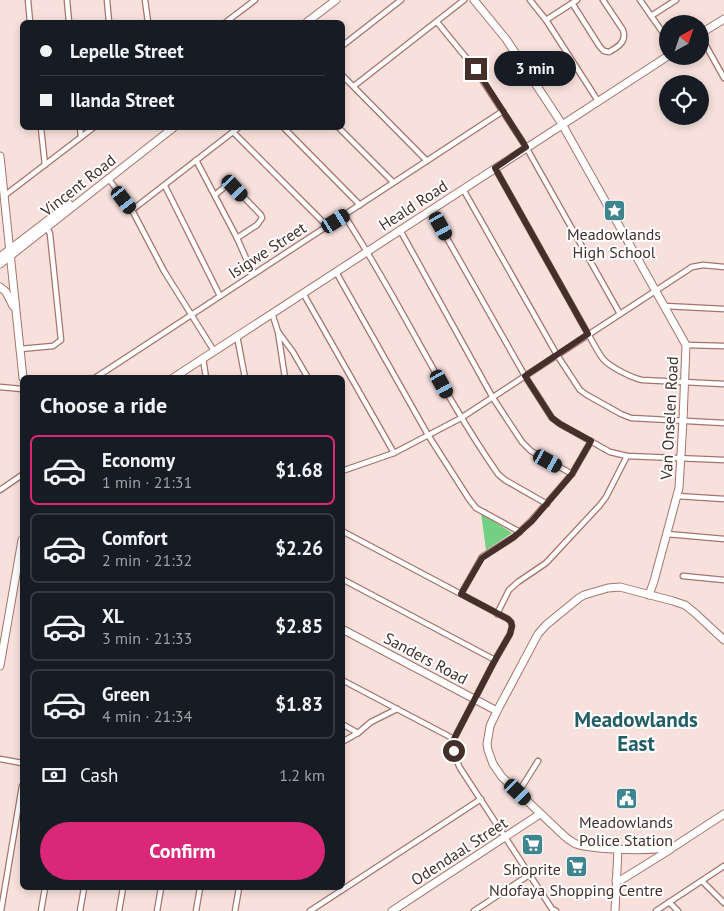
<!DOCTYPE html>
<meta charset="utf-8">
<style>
:root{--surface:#171b24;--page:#20242c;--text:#f1f3f6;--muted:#9ea1a6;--line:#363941;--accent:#db2777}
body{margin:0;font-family:"PT Sans",sans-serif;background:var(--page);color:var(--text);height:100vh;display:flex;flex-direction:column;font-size:19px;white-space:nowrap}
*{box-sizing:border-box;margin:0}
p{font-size:16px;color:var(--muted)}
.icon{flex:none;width:28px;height:28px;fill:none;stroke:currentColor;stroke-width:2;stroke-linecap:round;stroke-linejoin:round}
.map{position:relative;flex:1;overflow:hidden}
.panel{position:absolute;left:20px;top:375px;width:325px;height:515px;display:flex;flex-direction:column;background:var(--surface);border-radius:8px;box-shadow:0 2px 8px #0003}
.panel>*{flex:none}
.top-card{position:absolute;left:20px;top:20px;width:325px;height:110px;border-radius:8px;box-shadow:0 2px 8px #0003;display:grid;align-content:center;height:110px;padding:0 20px;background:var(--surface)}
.needle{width:32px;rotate:40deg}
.fabs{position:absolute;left:659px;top:15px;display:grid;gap:10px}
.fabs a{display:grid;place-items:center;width:50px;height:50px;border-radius:50%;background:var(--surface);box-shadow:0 2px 8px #0003;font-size:25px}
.end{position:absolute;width:22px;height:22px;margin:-11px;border:6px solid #442f2b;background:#fff;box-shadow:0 0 0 2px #fff}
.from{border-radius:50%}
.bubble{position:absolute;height:35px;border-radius:18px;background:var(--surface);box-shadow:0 2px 8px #0003;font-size:16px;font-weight:700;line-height:35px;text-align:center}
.car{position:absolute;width:15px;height:30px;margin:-15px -8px;border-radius:6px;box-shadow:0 0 4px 1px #0007;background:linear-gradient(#222 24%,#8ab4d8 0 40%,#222 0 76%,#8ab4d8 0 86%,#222 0)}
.top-card b{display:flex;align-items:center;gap:18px;height:48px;font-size:19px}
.top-card b+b{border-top:1px solid var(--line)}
.top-card i{width:12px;height:12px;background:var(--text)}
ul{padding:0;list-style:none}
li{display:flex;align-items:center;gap:15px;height:70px;margin:0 10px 8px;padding:0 10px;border:2px solid var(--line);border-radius:8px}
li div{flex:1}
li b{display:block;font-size:19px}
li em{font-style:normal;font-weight:700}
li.on{border-color:var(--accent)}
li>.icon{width:45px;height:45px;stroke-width:1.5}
h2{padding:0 20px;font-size:22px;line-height:60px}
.pay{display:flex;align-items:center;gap:12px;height:55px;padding:0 20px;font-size:19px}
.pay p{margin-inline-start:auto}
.cta{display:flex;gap:10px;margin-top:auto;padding:10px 20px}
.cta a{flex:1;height:58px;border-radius:30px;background:var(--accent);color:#fff;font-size:20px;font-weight:700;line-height:58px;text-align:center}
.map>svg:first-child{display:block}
</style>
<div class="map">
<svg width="724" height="911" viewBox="0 0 724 911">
<rect width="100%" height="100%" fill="#f8e1dd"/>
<path fill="#73cf84" d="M481,513L512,533L486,550Z"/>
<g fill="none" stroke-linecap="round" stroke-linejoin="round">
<defs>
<g id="street">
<path d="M28,0L30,22"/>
<path d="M67,0L69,22"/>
<path d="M107,0L109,22"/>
<path d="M145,0L148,22"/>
<path d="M530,0L546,20L598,101"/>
<path d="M640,0L668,40"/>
<path d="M572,3L600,47L604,51L609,52C618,47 627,42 623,30L603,0"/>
<path d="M651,16L676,0"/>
<path d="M546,20L577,0"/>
<path d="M226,22L255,0"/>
<path d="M437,22L473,66L526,147L620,314"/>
<path d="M700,35L724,78"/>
<path d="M342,46L401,0"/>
<path d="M342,75L427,161"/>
<path d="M354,86L464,0"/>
<path d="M41,128L45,165"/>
<path d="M80,128L81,137"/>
<path d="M284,128L360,205"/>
<path d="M339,128L393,182"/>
<path d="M233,132L327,226"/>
<path d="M196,160L237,238L253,274"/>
<path d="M495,168L588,334C593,342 597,351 603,359C610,367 632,378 642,380L724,384"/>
<path d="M108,178L132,210L164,271L214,351"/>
<path d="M165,186L220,296"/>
<path d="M463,189L557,355L580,390L587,395L621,414L631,418L724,423"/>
<path d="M215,195L227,185H232L261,215L262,218L257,225L237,238"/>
<path d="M4,196L93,128"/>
<path d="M132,210L238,128"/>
<path d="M431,210L525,376L552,418L560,424L610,452L627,456L724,460"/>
<path d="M344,215C399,299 440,391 498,474L505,480L547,504"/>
<path d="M400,230L493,398L522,442L531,451L572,474"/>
<path d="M336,272L428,435L469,499L476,508L520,532"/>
<path d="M303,293L394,453"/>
<path d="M665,306L724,309"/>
<path d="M272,313L278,332L285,378"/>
<path d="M279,333L293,352L308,378"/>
<path d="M237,336L245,378"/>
<path d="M686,345L724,346"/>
<path d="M20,349L53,346L61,340L50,234L47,227"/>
<path d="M203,358L206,378"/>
<path d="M95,378L503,111"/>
<path d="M0,387L22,389"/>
<path d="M342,471L394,453L461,418L692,267L703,265L724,267"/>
<path d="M0,490L22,475"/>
<path d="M677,496L724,499"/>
<path d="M342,531L508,619L511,622L512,626L510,634L495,660L454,739C454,750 455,758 460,768L552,909L556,911"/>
<path d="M667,534L724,539"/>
<path d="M683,576L724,580"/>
<path d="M342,579L495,660"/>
<path d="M461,594L482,557L514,537L531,521L572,474L591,441"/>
<path d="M497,614L509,590L518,582L546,563L600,505L606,497L627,456"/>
<path d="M342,680L454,739"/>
<path d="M342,724L358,733"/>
<path d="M342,742L358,733L371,722L397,709"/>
<path d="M0,759L22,763"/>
<path d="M518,793L538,761"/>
<path d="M702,881L724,903"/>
<path d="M669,902L678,911"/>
<path d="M1,911L22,786"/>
<path d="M41,911L45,888"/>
<path d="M80,911L84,888"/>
<path d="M119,911L123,888"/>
<path d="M157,911L161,888"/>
<path d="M196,911L200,888"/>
<path d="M235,911L239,888"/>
<path d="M310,911L481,799"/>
<path d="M474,911L529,875"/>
<path d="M656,911L724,866"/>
</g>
<g id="secondary">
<path d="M474,0L506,39L562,124L686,345L683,420L679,488L654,581L649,595"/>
<path d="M307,22L336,0"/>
<path d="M700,34L724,19"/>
<path d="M0,156L23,378"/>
<path d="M0,257L69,204"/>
<path d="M0,264L173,128"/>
<path d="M0,287L6,292L13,306"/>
<path d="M173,378L668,56"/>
<path d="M342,629L497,711"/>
<path d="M724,640L695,613L685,605L673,601L620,587L608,588L584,595L579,598L546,625L538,634L497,711L490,726L487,744L488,750L493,764L502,777L560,832C565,837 570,841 576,844C594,850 658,852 675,846L724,814"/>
<path d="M0,666L22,540"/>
<path d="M616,880H621L671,849"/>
<path d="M392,911L540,814"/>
<path d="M615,911L618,849"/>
</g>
</defs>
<use href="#street" stroke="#a5746c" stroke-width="7"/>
<use href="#secondary" stroke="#a5746c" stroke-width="9"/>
<use href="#street" stroke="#fff" stroke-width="4.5"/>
<use href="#secondary" stroke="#fff" stroke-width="7"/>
</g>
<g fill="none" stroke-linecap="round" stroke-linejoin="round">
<path stroke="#442f2b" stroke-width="6" d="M454,751V739L495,660L510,634L512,626L511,622L508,619L461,594L482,558L514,537L532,521L572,474L591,441L560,424L552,418L525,376L588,334L495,168L526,147L476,69"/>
</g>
<defs>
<symbol id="sight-square" viewBox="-11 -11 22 22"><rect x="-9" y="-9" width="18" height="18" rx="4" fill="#3f8590" stroke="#fff"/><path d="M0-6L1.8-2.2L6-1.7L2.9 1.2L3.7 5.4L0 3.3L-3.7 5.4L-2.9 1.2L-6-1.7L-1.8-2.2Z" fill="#fff"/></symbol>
<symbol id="civic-square" viewBox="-11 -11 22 22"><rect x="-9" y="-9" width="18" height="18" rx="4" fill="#3f8590" stroke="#fff"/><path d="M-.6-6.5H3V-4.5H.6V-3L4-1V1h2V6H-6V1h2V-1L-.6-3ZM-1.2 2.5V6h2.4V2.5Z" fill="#fff"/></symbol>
<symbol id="supermarket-square" viewBox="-11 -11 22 22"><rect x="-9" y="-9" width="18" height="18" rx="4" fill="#3f8590" stroke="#fff"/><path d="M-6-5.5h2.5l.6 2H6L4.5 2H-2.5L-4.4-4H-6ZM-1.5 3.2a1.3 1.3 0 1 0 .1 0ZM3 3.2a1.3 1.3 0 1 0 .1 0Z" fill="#fff"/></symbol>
</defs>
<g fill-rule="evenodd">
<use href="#sight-square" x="602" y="198" width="25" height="25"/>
<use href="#civic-square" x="614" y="786" width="25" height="25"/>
<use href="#supermarket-square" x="520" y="832" width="25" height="25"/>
<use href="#supermarket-square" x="564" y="854" width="25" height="25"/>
</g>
<g text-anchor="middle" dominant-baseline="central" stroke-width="4" stroke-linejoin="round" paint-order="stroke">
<g font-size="16" fill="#442f2b" stroke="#fff">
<text transform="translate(78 185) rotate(-38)">Vincent Road</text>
<text transform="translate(413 205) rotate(-33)">Heald Road</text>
<text transform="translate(267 250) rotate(-33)">Isigwe Street</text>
<text transform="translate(669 418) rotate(-87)">Van Onselen Road</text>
<text transform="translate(426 658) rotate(28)">Sanders Road</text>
<text transform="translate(459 851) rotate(-33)">Odendaal Street</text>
</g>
<g font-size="16" fill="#442f2b" stroke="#fff">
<text x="614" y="234">Meadowlands<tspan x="614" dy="18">High School</tspan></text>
<text x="626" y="822">Meadowlands<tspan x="626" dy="18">Police Station</tspan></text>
<text x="532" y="869">Shoprite</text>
<text x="576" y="890">Ndofaya Shopping Centre</text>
</g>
<g font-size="21" font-weight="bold" fill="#255d66" stroke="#fff">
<text x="636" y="719">Meadowlands<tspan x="636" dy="24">East</tspan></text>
</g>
</g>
</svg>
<div class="fabs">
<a><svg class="needle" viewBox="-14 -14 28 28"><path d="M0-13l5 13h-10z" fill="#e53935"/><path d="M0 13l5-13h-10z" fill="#9ea1a6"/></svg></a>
<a><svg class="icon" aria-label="locate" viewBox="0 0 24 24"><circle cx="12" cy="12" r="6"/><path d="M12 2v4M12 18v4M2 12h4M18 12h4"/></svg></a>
</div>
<i class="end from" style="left:454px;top:751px"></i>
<i class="end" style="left:476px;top:69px"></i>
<div class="bubble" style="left:494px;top:51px;width:82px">3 min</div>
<i class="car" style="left:235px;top:188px;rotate:137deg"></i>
<i class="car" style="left:124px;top:200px;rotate:143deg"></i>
<i class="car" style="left:336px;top:221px;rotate:58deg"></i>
<i class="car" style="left:441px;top:226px;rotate:151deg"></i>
<i class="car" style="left:442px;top:384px;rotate:151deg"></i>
<i class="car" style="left:548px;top:461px;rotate:119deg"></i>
<i class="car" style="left:518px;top:792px;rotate:134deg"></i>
<div class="top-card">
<b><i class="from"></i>Lepelle Street</b>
<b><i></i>Ilanda Street</b>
</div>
<section class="panel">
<h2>Choose a ride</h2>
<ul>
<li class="on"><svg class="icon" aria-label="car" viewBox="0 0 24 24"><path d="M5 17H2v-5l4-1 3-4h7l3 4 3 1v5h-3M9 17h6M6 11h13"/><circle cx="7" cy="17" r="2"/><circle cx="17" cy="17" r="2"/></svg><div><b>Economy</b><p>1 min · 21:31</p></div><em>$1.68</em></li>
<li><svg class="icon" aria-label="car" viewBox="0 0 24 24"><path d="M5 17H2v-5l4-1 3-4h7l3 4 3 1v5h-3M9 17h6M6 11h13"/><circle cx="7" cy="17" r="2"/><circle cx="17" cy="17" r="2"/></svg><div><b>Comfort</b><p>2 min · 21:32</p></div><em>$2.26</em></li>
<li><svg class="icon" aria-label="car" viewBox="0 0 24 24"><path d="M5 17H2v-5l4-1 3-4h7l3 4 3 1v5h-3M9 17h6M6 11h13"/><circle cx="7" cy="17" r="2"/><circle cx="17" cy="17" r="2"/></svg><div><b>XL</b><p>3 min · 21:33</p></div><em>$2.85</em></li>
<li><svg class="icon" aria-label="car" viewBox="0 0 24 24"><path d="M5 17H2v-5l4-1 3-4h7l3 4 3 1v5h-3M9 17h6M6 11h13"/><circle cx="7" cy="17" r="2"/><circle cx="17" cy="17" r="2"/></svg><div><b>Green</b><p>4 min · 21:34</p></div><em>$1.83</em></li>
</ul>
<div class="pay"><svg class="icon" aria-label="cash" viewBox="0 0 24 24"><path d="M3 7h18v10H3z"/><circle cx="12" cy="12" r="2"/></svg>Cash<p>1.2 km</p></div>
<div class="cta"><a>Confirm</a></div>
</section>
</div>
